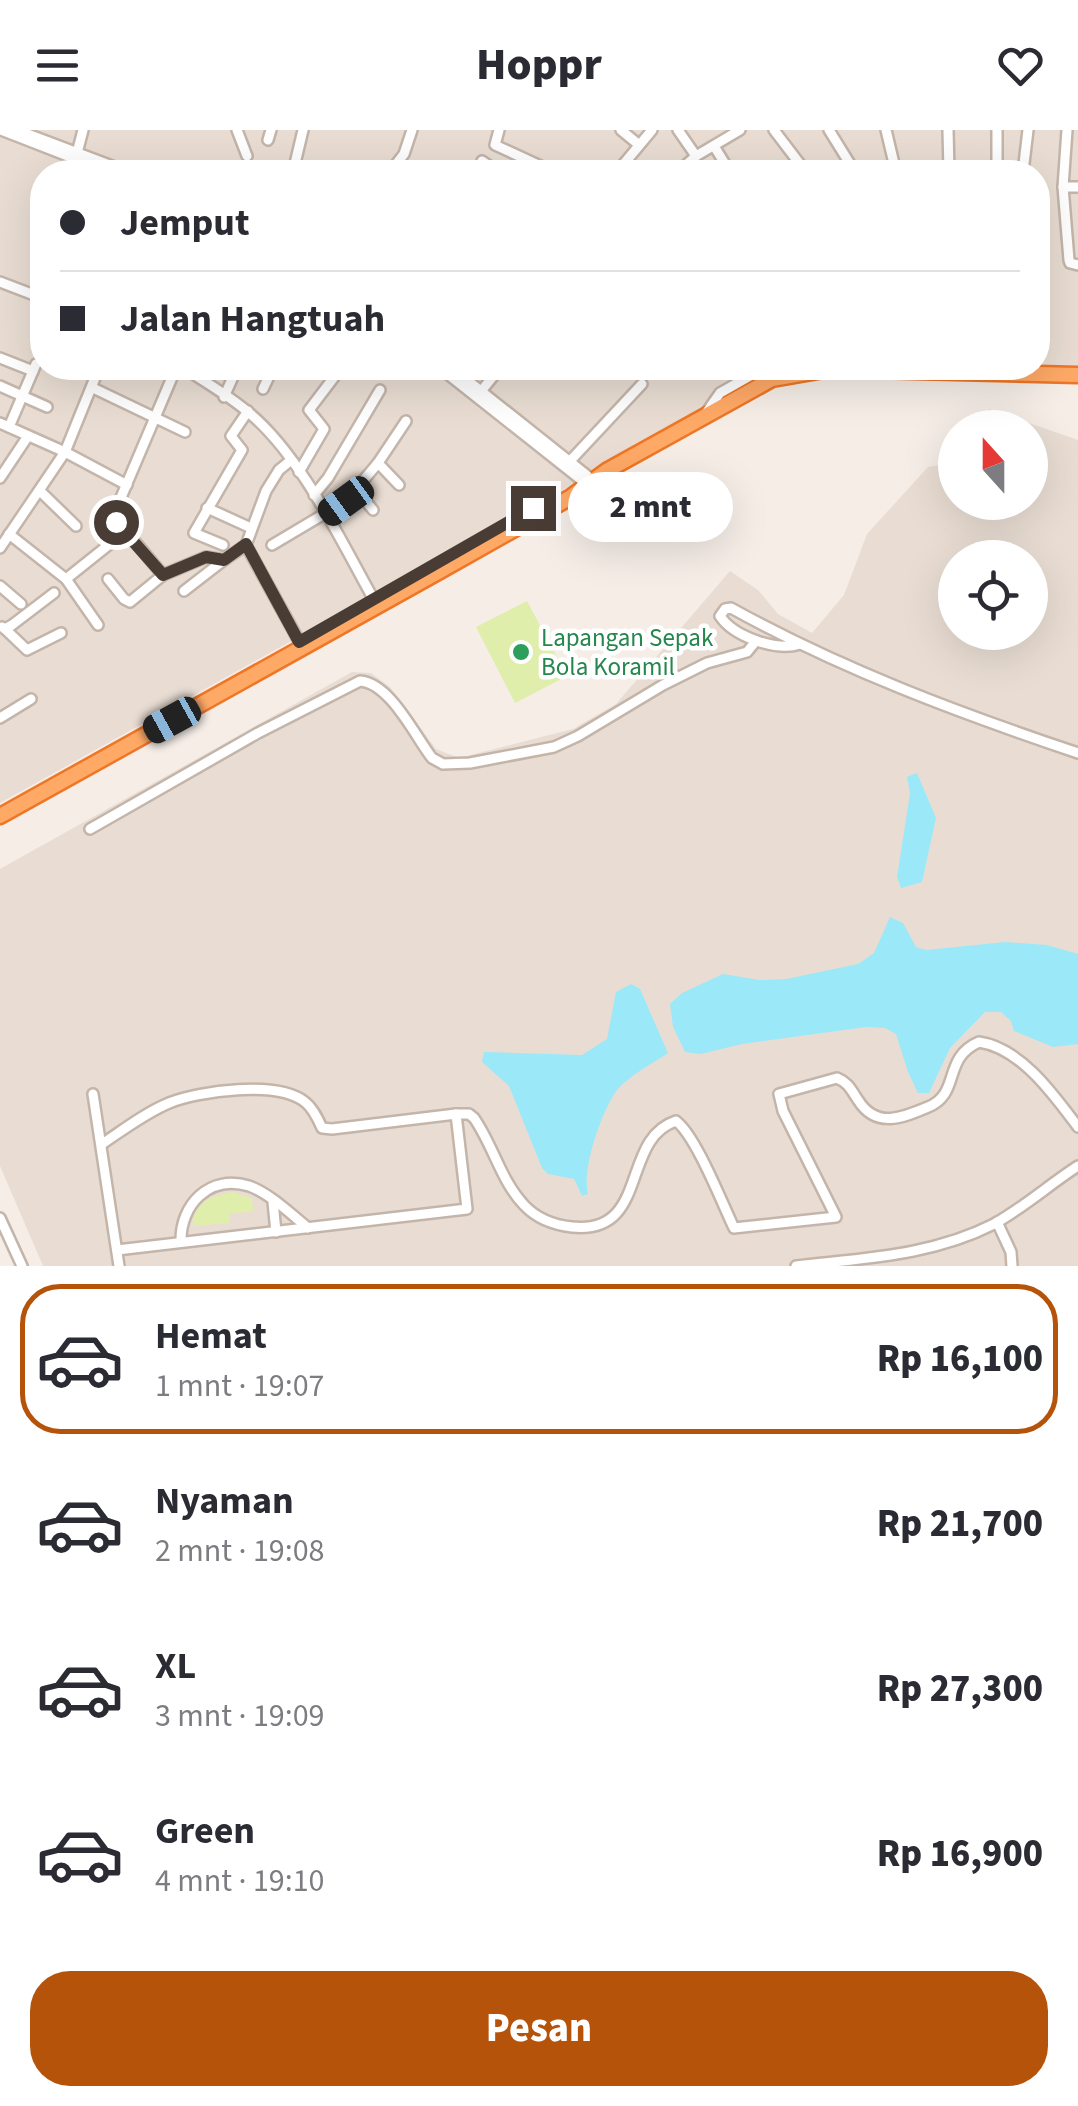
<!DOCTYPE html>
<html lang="id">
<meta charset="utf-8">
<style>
:root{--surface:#fff;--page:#f2f2f3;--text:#2b2b33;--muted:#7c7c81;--line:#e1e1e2;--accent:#b45309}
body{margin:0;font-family:"Source Sans 3",sans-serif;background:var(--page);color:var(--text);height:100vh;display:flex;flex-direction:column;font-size:38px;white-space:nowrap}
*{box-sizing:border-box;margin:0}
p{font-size:32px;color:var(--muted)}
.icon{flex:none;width:55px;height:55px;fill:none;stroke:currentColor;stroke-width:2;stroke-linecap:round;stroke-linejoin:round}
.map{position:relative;height:1136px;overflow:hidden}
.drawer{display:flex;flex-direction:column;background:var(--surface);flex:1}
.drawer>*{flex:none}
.top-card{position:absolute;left:30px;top:30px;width:1020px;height:220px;border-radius:40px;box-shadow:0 10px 40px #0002;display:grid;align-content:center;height:220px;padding:0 30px;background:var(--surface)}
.needle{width:65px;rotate:339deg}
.controls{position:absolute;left:938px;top:280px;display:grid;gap:20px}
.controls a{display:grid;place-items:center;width:110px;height:110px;border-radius:50%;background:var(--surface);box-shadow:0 10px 40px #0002;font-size:50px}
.end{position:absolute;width:45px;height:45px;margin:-22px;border:12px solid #483c34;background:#fff;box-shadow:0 0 0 5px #fff}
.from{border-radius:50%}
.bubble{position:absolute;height:70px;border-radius:35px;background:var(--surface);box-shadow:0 10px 40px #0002;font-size:32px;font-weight:800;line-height:70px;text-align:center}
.car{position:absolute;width:30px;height:60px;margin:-30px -15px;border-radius:12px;box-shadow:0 0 8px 2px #0007;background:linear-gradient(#222 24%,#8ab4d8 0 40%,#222 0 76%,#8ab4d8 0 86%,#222 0)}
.top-card b{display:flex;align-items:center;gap:35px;height:95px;font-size:38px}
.top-card b+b{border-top:2px solid var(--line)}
.top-card i{width:25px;height:25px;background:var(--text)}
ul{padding:18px 0 0;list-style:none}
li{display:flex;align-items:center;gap:30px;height:150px;margin:0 20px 15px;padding:0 10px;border:5px solid transparent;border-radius:40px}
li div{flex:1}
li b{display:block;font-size:38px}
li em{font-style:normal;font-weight:800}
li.on{border-color:var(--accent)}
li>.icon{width:90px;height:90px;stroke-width:1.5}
.button{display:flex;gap:20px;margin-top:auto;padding:20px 30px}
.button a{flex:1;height:115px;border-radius:40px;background:var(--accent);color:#fff;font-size:40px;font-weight:800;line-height:115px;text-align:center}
header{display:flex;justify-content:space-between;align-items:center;height:130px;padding:0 30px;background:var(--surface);font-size:45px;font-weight:800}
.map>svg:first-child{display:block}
</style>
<header><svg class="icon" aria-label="menu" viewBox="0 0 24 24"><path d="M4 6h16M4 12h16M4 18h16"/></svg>Hoppr<svg class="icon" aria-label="heart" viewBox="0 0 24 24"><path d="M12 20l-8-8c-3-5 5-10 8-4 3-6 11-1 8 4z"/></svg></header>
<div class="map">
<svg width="1078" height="1136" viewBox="0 0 1078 1136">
<rect width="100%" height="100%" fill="#f5ede6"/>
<g fill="#e9ddd3" fill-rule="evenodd">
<path d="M0,0H1078V240L1038,238V42H42V238H782L0,673Z"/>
<path d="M989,279L1078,310V1136H43L0,1036V739L352,542L371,543L390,557L436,619L459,628L573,599L616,574L730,441L758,460L778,484L812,503L844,465L867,404L928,337L955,332V372H1030V298L979,297ZM955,428H1030V502H955Z"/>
</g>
<g fill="#dfeeaa">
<path d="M527,471L567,546L515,573L476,497Z"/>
<path d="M231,1062L252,1068L253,1082L230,1083V1093L193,1096C193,1072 210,1067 231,1062Z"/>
</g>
<g fill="#9be8f9">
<path d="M917,643L936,688L922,752L901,758L897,747L910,664L907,647Z"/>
<path d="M890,787L903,793L916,817L926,820L1005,812L1047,815L1078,824V914L1053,917L1014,901L1011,891L1001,882H985L950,918L929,963H918L908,942L896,904L885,898L866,897L742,914L701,924L685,922L673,897L670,874L682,863L723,844L760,850L786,849L858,834L874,823Z"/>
<path d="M631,854L640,859L668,923C652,934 630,945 617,960C602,980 581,1040 588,1064L582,1066L574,1049L548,1044L542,1038L509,956L482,932L484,922L582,925L607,909L616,862Z"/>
</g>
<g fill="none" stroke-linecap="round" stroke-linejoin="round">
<defs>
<g id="minor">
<path d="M1,0L109,42"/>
<path d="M17,0L128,42"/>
<path d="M237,0L247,26"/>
<path d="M499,0L495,15L545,38L546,42"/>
<path d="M621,0L638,14"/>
<path d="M678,0L696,26"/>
<path d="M774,0L806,42"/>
<path d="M829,0L855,42"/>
<path d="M886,0L896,42"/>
<path d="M948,0L949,42"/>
<path d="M268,10L271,0"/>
<path d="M714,16L730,42"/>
<path d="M77,23L83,0"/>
<path d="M482,31L498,42"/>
<path d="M293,42L303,0"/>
<path d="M390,42L404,24L412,0"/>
<path d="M617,42L652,0"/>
<path d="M678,42L696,26L740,0"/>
<path d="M997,42V0"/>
<path d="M1023,42L1028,0"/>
<path d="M1063,57L1067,0"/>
<path d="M1078,57H1063L1069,130L1070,133L1078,135"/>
<path d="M0,152L42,168"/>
<path d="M0,228L33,241"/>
<path d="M184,238C205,252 228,265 248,282C300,324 341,411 374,470"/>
<path d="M440,238L589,356"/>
<path d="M452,238L594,351"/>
<path d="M540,243L545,238"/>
<path d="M0,256L47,277"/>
<path d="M93,258L185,302"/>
<path d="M263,259L273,238"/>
<path d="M482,260L500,238"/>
<path d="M224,267L237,238"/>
<path d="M706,283L720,263L764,238"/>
<path d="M0,293L65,322L127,355"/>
<path d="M9,297L36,234"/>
<path d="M570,331L642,254"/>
<path d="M378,333L399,355"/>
<path d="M299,342L324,299L309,280L341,238"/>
<path d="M0,348L28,306"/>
<path d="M357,360L373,380"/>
<path d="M40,361L76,396"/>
<path d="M314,365L328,348L380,260"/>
<path d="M207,378L251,398"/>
<path d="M9,404L66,449L98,495"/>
<path d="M223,415L194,403L242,320L231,306L248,281"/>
<path d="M246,415L299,511"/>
<path d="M272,415L346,371L378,333L406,291"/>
<path d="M0,418L65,322L99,238"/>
<path d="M163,445L206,427L224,430L246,415L266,361L279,340L290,331"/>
<path d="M66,449L126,401L116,392L114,384L176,238"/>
<path d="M108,449L124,469L130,472L163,445L126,401"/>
<path d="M0,456L21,474"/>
<path d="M184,461L224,430"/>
<path d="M2,497L5,499L12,495L54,463"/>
<path d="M5,499L27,520L61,503"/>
<path d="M800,514C776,522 733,506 720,486L725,479L731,478C841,539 959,583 1078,623"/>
<path d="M0,588L31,569"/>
<path d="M90,699L258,603L360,551C390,553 415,606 432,628L443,634L470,633L554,617L578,606L663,555L707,533L747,522L756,511"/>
<path d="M93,964L119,1136"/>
<path d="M456,984H469L474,988C493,1015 501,1051 524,1075C537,1089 554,1095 572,1097C650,1105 620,1009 676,991C696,1006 722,1073 734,1098L836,1087L783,981L779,964L837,948C849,953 851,960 858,970C876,999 902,988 928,977C961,964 942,928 979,912C1021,918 1054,965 1078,997"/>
<path d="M102,1014C123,1000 145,983 169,973C199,961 277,950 305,972C313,978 318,989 322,998L332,999L456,984L467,1079L117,1120"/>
<path d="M273,1072L276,1102"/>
<path d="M0,1088L22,1136"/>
<path d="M997,1092L1011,1122L1012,1136"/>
<path d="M181,1112C180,1075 209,1044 249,1056C269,1063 291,1084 308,1098"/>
<path d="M796,1136C864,1128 931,1126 994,1094C1023,1078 1050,1054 1078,1036"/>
</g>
<path id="highway" d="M0,686L440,441L571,367L608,340L772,249L830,239L1078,245"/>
</defs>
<use href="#minor" stroke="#c4b5aa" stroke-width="14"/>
<use href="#highway" stroke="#ef7625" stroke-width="19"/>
<use href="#minor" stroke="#fff" stroke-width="9"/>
<use href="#highway" stroke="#ffa966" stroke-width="14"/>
</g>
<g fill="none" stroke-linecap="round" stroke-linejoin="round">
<path stroke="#483c34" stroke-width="12" d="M116,392L163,445L206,427L224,430L246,414L299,512L533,378"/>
</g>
<circle fill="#2e9e5b" stroke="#fff" stroke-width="4" cx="521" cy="522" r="10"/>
<g text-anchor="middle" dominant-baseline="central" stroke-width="9" stroke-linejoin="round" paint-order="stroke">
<g font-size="25" fill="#27864d" stroke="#fff" text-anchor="start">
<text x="541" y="508">Lapangan Sepak<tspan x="541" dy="29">Bola Koramil</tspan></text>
</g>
</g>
</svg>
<div class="controls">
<a><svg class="needle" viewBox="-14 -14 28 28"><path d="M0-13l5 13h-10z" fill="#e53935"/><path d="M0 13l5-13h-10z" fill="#7c7c81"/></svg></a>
<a><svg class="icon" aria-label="locate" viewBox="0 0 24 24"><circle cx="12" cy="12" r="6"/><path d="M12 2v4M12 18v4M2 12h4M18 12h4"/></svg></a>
</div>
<i class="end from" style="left:116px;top:392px"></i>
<i class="end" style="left:533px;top:378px"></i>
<div class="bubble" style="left:568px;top:342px;width:165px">2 mnt</div>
<i class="car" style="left:346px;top:371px;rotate:234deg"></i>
<i class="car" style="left:172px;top:590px;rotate:241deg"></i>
<div class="top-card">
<b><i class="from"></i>Jemput</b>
<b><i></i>Jalan Hangtuah</b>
</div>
</div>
<section class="drawer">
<ul>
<li class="on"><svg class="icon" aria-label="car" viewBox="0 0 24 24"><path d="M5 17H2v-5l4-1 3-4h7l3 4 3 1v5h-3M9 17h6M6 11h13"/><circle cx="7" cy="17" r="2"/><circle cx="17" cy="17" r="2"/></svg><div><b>Hemat</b><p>1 mnt · 19:07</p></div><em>Rp 16,100</em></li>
<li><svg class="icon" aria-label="car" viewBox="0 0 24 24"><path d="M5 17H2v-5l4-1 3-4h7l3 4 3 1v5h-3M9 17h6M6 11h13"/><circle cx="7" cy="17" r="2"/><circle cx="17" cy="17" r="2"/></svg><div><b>Nyaman</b><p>2 mnt · 19:08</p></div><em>Rp 21,700</em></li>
<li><svg class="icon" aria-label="car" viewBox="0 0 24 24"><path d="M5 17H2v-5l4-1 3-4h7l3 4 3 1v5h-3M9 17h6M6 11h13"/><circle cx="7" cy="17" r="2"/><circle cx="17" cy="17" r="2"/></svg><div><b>XL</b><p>3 mnt · 19:09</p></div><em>Rp 27,300</em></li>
<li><svg class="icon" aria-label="car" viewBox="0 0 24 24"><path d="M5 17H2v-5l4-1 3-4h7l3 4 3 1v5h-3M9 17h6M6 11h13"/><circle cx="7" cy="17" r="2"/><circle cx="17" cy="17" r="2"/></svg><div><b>Green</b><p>4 mnt · 19:10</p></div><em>Rp 16,900</em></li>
</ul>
<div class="button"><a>Pesan</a></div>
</section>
